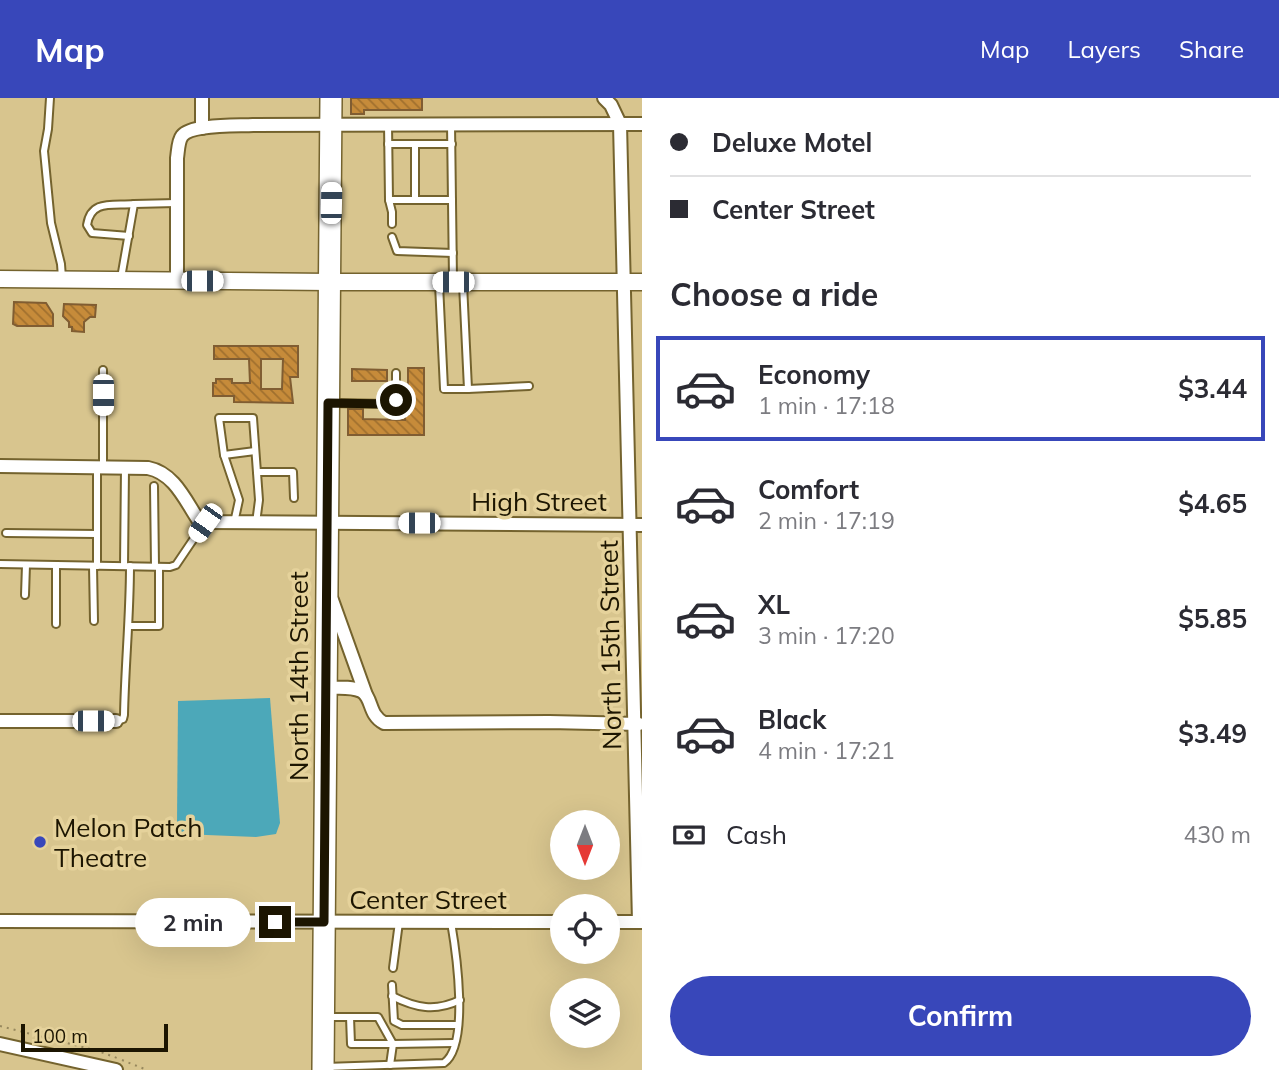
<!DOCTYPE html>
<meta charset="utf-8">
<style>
:root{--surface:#fff;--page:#f7f7f7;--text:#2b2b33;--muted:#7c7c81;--line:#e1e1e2;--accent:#3847ba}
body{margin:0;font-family:Mulish,sans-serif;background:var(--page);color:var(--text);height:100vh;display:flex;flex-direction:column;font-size:26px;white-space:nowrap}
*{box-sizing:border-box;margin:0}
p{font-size:23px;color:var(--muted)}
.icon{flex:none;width:38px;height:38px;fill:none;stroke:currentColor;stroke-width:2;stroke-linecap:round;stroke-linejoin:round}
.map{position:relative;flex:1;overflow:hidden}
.panel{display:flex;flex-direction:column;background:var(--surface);width:637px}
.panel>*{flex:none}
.banner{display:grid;align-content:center;height:154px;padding:0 28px;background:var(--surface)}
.needle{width:46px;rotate:180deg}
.buttons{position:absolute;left:550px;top:712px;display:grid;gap:14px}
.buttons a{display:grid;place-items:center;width:70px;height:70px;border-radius:50%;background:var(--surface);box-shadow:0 7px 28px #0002;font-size:35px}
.scale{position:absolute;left:21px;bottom:18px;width:147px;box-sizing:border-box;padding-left:7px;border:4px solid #1c1501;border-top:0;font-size:19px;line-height:24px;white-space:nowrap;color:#1c1501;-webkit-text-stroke:5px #e5d29b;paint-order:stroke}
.end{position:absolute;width:32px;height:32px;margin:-16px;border:9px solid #1c1501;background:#fff;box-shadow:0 0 0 4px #fff}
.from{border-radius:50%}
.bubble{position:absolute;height:49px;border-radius:24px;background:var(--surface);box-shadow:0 7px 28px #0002;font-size:23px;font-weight:700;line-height:49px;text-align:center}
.car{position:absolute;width:21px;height:42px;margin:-21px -10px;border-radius:9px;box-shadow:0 0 5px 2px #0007;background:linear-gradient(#fff 24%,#345 0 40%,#fff 0 76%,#345 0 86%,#fff 0)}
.banner b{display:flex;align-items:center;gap:24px;height:66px;font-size:26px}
.banner b+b{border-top:2px solid var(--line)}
.banner i{width:18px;height:18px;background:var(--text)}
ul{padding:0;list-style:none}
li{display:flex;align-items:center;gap:21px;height:105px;margin:0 14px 10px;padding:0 14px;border:4px solid transparent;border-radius:0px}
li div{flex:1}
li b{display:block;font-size:26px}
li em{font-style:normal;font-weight:700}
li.active{border-color:var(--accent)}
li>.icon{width:63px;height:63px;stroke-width:1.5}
h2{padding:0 28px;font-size:32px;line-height:84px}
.pay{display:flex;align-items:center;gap:18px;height:77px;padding:0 28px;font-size:26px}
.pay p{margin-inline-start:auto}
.action{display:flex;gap:14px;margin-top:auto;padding:14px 28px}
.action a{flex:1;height:80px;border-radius:42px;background:var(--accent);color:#fff;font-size:28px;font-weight:700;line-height:80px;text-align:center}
header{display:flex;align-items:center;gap:42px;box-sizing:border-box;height:98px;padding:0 35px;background:var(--accent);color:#fff}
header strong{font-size:33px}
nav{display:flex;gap:38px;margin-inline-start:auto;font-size:24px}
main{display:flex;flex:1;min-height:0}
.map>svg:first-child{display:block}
</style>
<header>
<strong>Map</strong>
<nav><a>Map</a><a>Layers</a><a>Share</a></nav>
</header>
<main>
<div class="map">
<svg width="642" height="972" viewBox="0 0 642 972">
<defs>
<pattern id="building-back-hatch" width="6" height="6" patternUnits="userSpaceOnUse" patternTransform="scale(1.75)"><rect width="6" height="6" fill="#c68b3a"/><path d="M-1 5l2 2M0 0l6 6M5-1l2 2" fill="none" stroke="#a0702e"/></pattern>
</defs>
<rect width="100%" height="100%" fill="#d8c58e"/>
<path fill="#4ca8b9" d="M270,600L280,725L276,736L256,739L182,736L177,725L178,603Z"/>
<g fill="url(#building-back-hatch)" stroke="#805d32" stroke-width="2" fill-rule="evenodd">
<path d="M351,0H422V12H364V16H351Z"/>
<path d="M14,204L46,205L53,216V228H17L13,226Z"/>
<path d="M64,206L96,207L95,219H90L84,224V234L72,233V229H69V224L63,218Z"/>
<path d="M214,248H298V279H290L293,305L234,304V298H213V285H216V281H232V285H250L249,261H214ZM261,261H283L282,291H261Z"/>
<path d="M408,270H424V337H348V311H363V321L405,322V317H408Z"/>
<path d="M352,271L387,272V283H352Z"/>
</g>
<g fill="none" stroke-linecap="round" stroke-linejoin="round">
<defs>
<g id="lane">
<path d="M50,0L48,31L44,53L51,125L61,166L62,180"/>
<path d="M388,26L389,102L392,114V126"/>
<path d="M451,26L453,181"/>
<path d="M388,46H415"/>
<path d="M452,46H415V102H452"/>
<path d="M389,102H415"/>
<path d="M129,138L92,135L87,127C91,101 113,108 134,106"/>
<path d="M392,139L397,153L453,155"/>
<path d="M121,180L134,106L176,105"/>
<path d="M439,186L444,291H468L463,186"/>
<path d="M468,291L529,288"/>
<path d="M331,305L389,306L396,302V275"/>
<path d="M224,357L255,353"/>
<path d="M103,370V272"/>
<path d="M257,374H293L294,400"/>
<path d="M154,388L155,468"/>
<path d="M234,425L239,402L224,357L219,320H253L259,402L256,425"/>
<path d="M6,435L97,436"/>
<path d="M0,466L170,469L176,467L205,424"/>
<path d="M56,467V526"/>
<path d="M93,468L94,523"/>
<path d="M97,468V369"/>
<path d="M124,468L125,370"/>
<path d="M25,497L26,467"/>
<path d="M129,528H159V469"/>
<path d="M116,623L123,621L124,617C125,567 130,518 130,468"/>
<path d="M393,870L399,824"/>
<path d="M392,887L394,923L402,927H457"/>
<path d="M392,898C416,910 435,914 460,902"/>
<path d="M329,919H378L393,946L454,945"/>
<path d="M350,919L351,946H393L390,967"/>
<path d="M325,969L444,965C470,947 456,853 451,824"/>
</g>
<g id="street">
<path d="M202,0V30"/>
<path d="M604,0L611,7L620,26L639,824"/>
<path d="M177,182V60C178,54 178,43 182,38C191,26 238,28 253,27L642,26"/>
<path d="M0,368L148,370C174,375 185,402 199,423L205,424L642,427"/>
<path d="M332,502L366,597"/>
<path d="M325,590C336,590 351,588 361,593C373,599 368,617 384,625L549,624L639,626"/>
<path d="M0,623H116"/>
<path d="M0,823L562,824"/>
<path d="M607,824H642"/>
<path d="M0,946L116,972"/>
</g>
<path id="secondary" d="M0,181L330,184H642"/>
<path id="highway" d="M323,972L331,0"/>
</defs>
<use href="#lane" stroke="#74632e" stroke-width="10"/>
<use href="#street" stroke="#74632e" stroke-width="16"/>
<use href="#secondary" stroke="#74632e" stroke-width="19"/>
<use href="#highway" stroke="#74632e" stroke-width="24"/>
<g stroke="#97885d" stroke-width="2" stroke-dasharray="2 5" stroke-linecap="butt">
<path d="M0,928L98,953L117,960"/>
<path d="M122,962L147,972"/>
</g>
<use href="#lane" stroke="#fff" stroke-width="6"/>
<use href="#street" stroke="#fff" stroke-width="12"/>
<use href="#secondary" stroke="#fff" stroke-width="16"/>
<use href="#highway" stroke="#fff" stroke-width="21"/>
</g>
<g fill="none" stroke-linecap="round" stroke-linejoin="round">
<path stroke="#1c1501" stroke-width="9" d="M275,824H324L328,305L389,306L396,302"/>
</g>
<circle fill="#3847ba" stroke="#e5d29b" stroke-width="2.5" cx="40" cy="744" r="7"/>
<g text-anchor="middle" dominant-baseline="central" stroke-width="7" stroke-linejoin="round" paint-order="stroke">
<g font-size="26" fill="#1c1501" stroke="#e5d29b">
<text x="539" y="403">High Street</text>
<text transform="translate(610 547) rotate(-91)">North 15th Street</text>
<text transform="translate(298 578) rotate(-90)">North 14th Street</text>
<text x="428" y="801">Center Street</text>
</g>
<g font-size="26" fill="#1c1501" stroke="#e5d29b" text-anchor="start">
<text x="54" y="729">Melon Patch<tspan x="54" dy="30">Theatre</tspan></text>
</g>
</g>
</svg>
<div class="buttons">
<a><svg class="needle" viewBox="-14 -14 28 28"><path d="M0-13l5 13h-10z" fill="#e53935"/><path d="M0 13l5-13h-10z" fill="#7c7c81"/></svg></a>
<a><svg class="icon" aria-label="locate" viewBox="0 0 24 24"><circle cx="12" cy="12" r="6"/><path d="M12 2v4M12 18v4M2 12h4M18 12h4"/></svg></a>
<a><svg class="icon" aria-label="layers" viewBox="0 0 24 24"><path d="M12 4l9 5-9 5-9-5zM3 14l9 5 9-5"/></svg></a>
</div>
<div class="scale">100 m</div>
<i class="end from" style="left:396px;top:302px"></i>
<i class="end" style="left:275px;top:824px"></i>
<div class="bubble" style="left:135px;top:800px;width:116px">2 min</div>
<i class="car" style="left:331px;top:105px;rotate:1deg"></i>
<i class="car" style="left:202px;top:183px;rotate:90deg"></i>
<i class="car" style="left:453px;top:184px;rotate:270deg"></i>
<i class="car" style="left:103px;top:297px;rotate:180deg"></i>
<i class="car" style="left:205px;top:425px;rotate:215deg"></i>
<i class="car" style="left:419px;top:425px;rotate:270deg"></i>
<i class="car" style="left:93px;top:623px;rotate:90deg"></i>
</div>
<section class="panel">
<div class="banner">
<b><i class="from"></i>Deluxe Motel</b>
<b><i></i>Center Street</b>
</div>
<h2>Choose a ride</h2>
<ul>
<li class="active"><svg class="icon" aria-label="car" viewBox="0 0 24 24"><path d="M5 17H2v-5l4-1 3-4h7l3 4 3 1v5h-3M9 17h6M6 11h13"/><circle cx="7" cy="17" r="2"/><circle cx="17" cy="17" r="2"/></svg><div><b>Economy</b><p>1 min · 17:18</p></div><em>$3.44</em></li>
<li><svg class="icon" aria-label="car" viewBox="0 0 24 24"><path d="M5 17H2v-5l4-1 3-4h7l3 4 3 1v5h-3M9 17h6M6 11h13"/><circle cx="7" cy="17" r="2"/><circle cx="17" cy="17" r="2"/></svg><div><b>Comfort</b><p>2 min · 17:19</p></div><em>$4.65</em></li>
<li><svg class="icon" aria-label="car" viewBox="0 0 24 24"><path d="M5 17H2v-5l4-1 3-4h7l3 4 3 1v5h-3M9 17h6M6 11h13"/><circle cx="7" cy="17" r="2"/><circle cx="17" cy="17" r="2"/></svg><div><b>XL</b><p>3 min · 17:20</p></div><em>$5.85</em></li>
<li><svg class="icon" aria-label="car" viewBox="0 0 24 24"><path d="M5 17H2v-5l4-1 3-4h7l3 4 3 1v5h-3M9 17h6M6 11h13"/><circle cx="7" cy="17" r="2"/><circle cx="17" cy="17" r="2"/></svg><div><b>Black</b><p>4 min · 17:21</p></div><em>$3.49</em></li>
</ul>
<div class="pay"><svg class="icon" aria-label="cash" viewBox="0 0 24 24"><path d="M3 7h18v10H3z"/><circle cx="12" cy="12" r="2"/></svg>Cash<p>430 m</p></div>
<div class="action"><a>Confirm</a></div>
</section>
</main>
